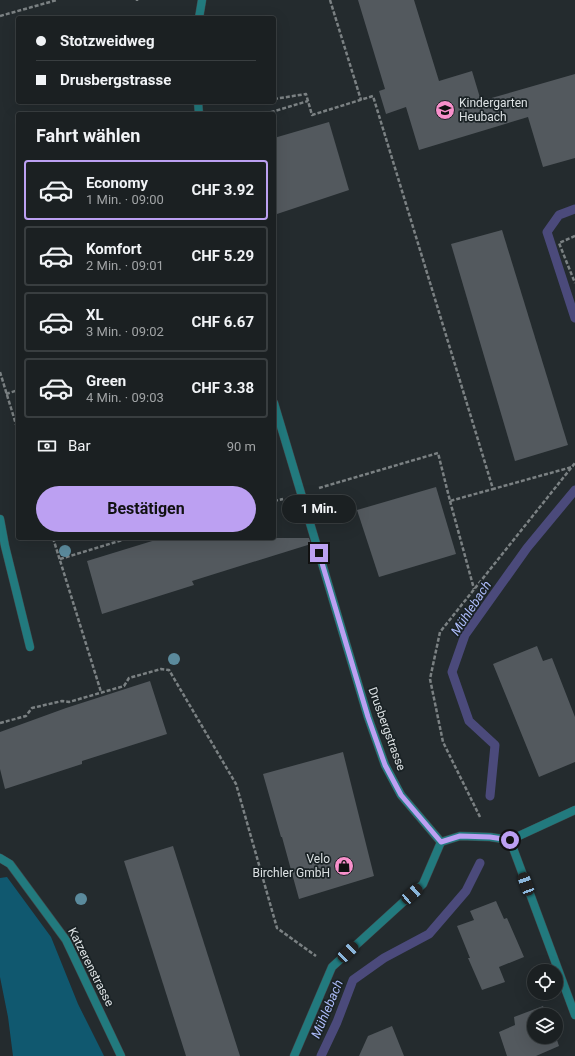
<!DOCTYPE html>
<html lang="de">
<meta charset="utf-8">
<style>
:root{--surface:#1b2022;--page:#282d2f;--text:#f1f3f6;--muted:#a0a3a5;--line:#393e40;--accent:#bca0f2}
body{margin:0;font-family:Roboto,sans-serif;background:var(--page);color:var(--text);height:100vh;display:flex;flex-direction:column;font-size:15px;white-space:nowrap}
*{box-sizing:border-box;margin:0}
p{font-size:13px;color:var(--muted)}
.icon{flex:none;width:22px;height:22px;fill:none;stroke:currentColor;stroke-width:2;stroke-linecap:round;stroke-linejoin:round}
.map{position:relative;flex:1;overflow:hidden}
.drawer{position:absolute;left:16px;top:112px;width:260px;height:428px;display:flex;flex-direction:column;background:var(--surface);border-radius:4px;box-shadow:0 4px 16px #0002,0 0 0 1px var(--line)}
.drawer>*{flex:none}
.top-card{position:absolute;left:16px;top:16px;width:260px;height:88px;border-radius:4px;box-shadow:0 4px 16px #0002,0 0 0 1px var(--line);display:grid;align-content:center;height:88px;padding:0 20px;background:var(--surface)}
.fabs{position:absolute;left:527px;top:964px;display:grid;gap:8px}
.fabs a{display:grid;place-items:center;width:36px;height:36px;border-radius:50%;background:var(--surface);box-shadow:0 4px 16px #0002,0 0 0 1px var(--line);font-size:20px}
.end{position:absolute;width:18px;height:18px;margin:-9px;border:5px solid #bca0f2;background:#111;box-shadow:0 0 0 2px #111}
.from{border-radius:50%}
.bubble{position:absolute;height:28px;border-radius:14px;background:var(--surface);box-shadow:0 4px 16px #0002,0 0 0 1px var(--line);font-size:13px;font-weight:700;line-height:28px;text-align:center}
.car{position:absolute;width:12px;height:24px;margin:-12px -6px;border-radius:5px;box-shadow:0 0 3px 1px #0007;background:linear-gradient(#222 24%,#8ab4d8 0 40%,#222 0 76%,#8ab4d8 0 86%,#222 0)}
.top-card b{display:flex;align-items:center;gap:14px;height:38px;font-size:15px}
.top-card b+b{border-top:1px solid var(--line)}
.top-card i{width:10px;height:10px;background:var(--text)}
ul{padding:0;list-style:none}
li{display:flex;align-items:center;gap:12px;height:60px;margin:0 8px 6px;padding:0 12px;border:2px solid var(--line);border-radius:4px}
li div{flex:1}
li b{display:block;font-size:15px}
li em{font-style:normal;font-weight:700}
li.current{border-color:var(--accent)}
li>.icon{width:36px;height:36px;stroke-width:1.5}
h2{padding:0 20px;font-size:18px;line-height:48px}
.pay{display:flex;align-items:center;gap:10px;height:44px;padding:0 20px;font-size:15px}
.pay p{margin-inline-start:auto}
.button{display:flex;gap:8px;margin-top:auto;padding:8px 20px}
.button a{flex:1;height:46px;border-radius:24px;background:var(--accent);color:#111;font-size:16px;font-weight:700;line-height:46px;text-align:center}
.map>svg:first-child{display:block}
</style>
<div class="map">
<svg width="575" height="1056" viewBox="0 0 575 1056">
<rect width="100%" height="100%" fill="#242b2e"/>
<path fill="#10586f" d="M7,877L51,937L78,1004L104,1056H13L8,1017L0,977V878Z"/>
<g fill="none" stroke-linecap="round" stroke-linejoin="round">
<g stroke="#4b4a7b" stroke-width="9">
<path d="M575,209L559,215L547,232L575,318"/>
<path d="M490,796L495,745L469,721L452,672L465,635L527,548L575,490"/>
<path d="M321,1056L337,1022L353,980L384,958L429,934L466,891L480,863"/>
</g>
</g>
<g fill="#53595e">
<path d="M358,0H414L439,81L472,71L481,101L575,74V158L543,167L528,117L419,150L406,107L386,114L379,91L385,89Z"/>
<path d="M329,122L349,190L274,215V138Z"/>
<path d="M502,230L568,445L515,461L451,244Z"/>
<path d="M436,487L456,554L379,577L357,510Z"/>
<path d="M162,538H309L311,544L192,581L194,585L102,614L87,561Z"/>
<path d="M537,646L543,661L552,658L575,717V762L539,777L493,664Z"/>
<path d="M150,681L167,734L82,761V764L5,789L0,769V732L66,708Z"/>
<path d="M343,752L374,876L299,899L282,837H281L263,774Z"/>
<path d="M173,846L240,1056H186L124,861Z"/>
<path d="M496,901L504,919L507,918L524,957L499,967L505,982L482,990L468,958H470L457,926L474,920L470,911Z"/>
<path d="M543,1006L547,1015H534V1037H556L559,1046L536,1056H507L499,1032L515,1025L514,1017Z"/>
<path d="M392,1026L404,1056H359L368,1036Z"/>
</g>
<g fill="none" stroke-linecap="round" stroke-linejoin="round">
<defs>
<path id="service" d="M0,519L5,546L30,647"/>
<g id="minor">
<path d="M199,18L202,0"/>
<path d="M198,102L199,114"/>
<path d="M274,403L368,717L385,765L401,795L441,842"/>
<path d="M510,840L575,1015"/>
<path d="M441,842L460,836L490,837L510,840L575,810"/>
<path d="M0,858L10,864L66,940L121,1056"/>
<path d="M294,1056L332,967L423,884L441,842"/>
</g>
</defs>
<use href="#service" stroke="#41484b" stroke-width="9"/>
<use href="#minor" stroke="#41484b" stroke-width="9"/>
<g stroke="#7b8183" stroke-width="2.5" stroke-dasharray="4 2" stroke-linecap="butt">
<path d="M137,0V1"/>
<path d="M330,0L361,100"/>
<path d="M0,16L57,0"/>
<path d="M274,99L306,94L312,115L373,96L493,489L572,467"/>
<path d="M265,114L308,101"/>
<path d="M575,236L559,243L575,283"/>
<path d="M0,372L18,431"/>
<path d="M6,394L18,390"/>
<path d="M319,488L438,453L450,501L493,489"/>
<path d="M274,501L283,499"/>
<path d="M450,501L474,589"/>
<path d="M53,538L101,692"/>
<path d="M60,559L129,538"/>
<path d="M0,723L26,716L32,708L62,701L69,702L124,686L129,678L161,669L169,670L236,784L277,928L316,956"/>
<path d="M480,817L443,742L430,679L440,632L575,463"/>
</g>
<use href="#service" stroke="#227a7e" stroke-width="8"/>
<use href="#minor" stroke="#227a7e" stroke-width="8"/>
</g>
<g fill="#5b8a9c">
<circle cx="65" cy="551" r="6"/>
<circle cx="174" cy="659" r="6"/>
<circle cx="81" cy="899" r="6"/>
</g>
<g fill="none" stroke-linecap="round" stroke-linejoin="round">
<path stroke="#bca0f2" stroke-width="5" d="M319,553L368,717L385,765L401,795L441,842L460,836L490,837L510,840"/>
</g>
<defs>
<symbol id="school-disc" viewBox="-11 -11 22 22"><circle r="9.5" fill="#f890cb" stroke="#1a2225"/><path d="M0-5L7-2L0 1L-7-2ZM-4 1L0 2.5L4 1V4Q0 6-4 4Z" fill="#111"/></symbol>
<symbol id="shop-disc" viewBox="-11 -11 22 22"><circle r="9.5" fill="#f890cb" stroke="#1a2225"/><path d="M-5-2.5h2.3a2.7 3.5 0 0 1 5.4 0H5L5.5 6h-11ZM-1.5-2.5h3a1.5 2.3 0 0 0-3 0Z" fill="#111"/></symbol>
</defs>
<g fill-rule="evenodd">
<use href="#school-disc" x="434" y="99" width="22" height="22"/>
<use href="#shop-disc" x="333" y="855" width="22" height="22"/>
</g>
<g text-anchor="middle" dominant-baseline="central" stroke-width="3.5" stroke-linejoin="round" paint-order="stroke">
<g font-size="12" fill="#dce1e3" stroke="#1a2225" text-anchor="start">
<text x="459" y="103">Kindergarten<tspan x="459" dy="14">Heubach</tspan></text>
<text x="330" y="859" text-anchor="end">Velo<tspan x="330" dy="14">Birchler GmbH</tspan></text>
</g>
<g font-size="12" fill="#dce1e3" stroke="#1a2225">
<text transform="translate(387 729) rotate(70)">Drusbergstrasse</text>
<text transform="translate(91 967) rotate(63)">Katzerenstrasse</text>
</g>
<g font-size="13" font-style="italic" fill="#acbbf9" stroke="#1a2225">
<text transform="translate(471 608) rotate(-57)">Mühlebach</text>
<text transform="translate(327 1009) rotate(-67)">Mühlebach</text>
</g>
</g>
</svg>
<div class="fabs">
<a><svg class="icon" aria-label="locate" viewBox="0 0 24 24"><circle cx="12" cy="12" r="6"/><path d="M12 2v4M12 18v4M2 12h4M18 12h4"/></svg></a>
<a><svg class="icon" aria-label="layers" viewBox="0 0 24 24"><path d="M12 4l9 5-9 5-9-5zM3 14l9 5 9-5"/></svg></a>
</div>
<i class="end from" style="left:510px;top:840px"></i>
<i class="end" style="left:319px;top:553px"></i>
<div class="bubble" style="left:282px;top:495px;width:74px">1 Min.</div>
<i class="car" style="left:526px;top:884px;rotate:340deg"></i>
<i class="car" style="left:412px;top:894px;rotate:48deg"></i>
<i class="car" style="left:348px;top:952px;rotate:46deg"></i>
<div class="top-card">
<b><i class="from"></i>Stotzweidweg</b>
<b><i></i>Drusbergstrasse</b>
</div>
<section class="drawer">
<h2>Fahrt wählen</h2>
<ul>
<li class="current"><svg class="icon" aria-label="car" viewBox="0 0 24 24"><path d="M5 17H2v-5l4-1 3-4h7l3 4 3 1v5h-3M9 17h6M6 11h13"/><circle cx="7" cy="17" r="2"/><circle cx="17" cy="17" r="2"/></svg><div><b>Economy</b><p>1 Min. · 09:00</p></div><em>CHF 3.92</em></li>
<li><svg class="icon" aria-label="car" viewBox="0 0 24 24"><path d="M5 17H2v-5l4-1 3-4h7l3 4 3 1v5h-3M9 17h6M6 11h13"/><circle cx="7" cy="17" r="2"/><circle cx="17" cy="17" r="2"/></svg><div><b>Komfort</b><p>2 Min. · 09:01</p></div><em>CHF 5.29</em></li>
<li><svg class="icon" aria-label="car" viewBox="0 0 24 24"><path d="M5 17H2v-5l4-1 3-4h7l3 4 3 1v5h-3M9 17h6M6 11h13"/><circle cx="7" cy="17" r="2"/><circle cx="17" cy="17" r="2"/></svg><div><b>XL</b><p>3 Min. · 09:02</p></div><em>CHF 6.67</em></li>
<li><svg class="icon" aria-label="car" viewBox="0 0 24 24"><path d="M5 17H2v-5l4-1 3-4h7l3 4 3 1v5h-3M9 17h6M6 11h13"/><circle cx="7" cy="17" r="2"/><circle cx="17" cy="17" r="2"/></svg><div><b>Green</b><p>4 Min. · 09:03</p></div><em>CHF 3.38</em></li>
</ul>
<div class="pay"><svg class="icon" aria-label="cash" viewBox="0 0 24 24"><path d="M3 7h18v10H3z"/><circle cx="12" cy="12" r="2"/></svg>Bar<p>90 m</p></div>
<div class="button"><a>Bestätigen</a></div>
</section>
</div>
